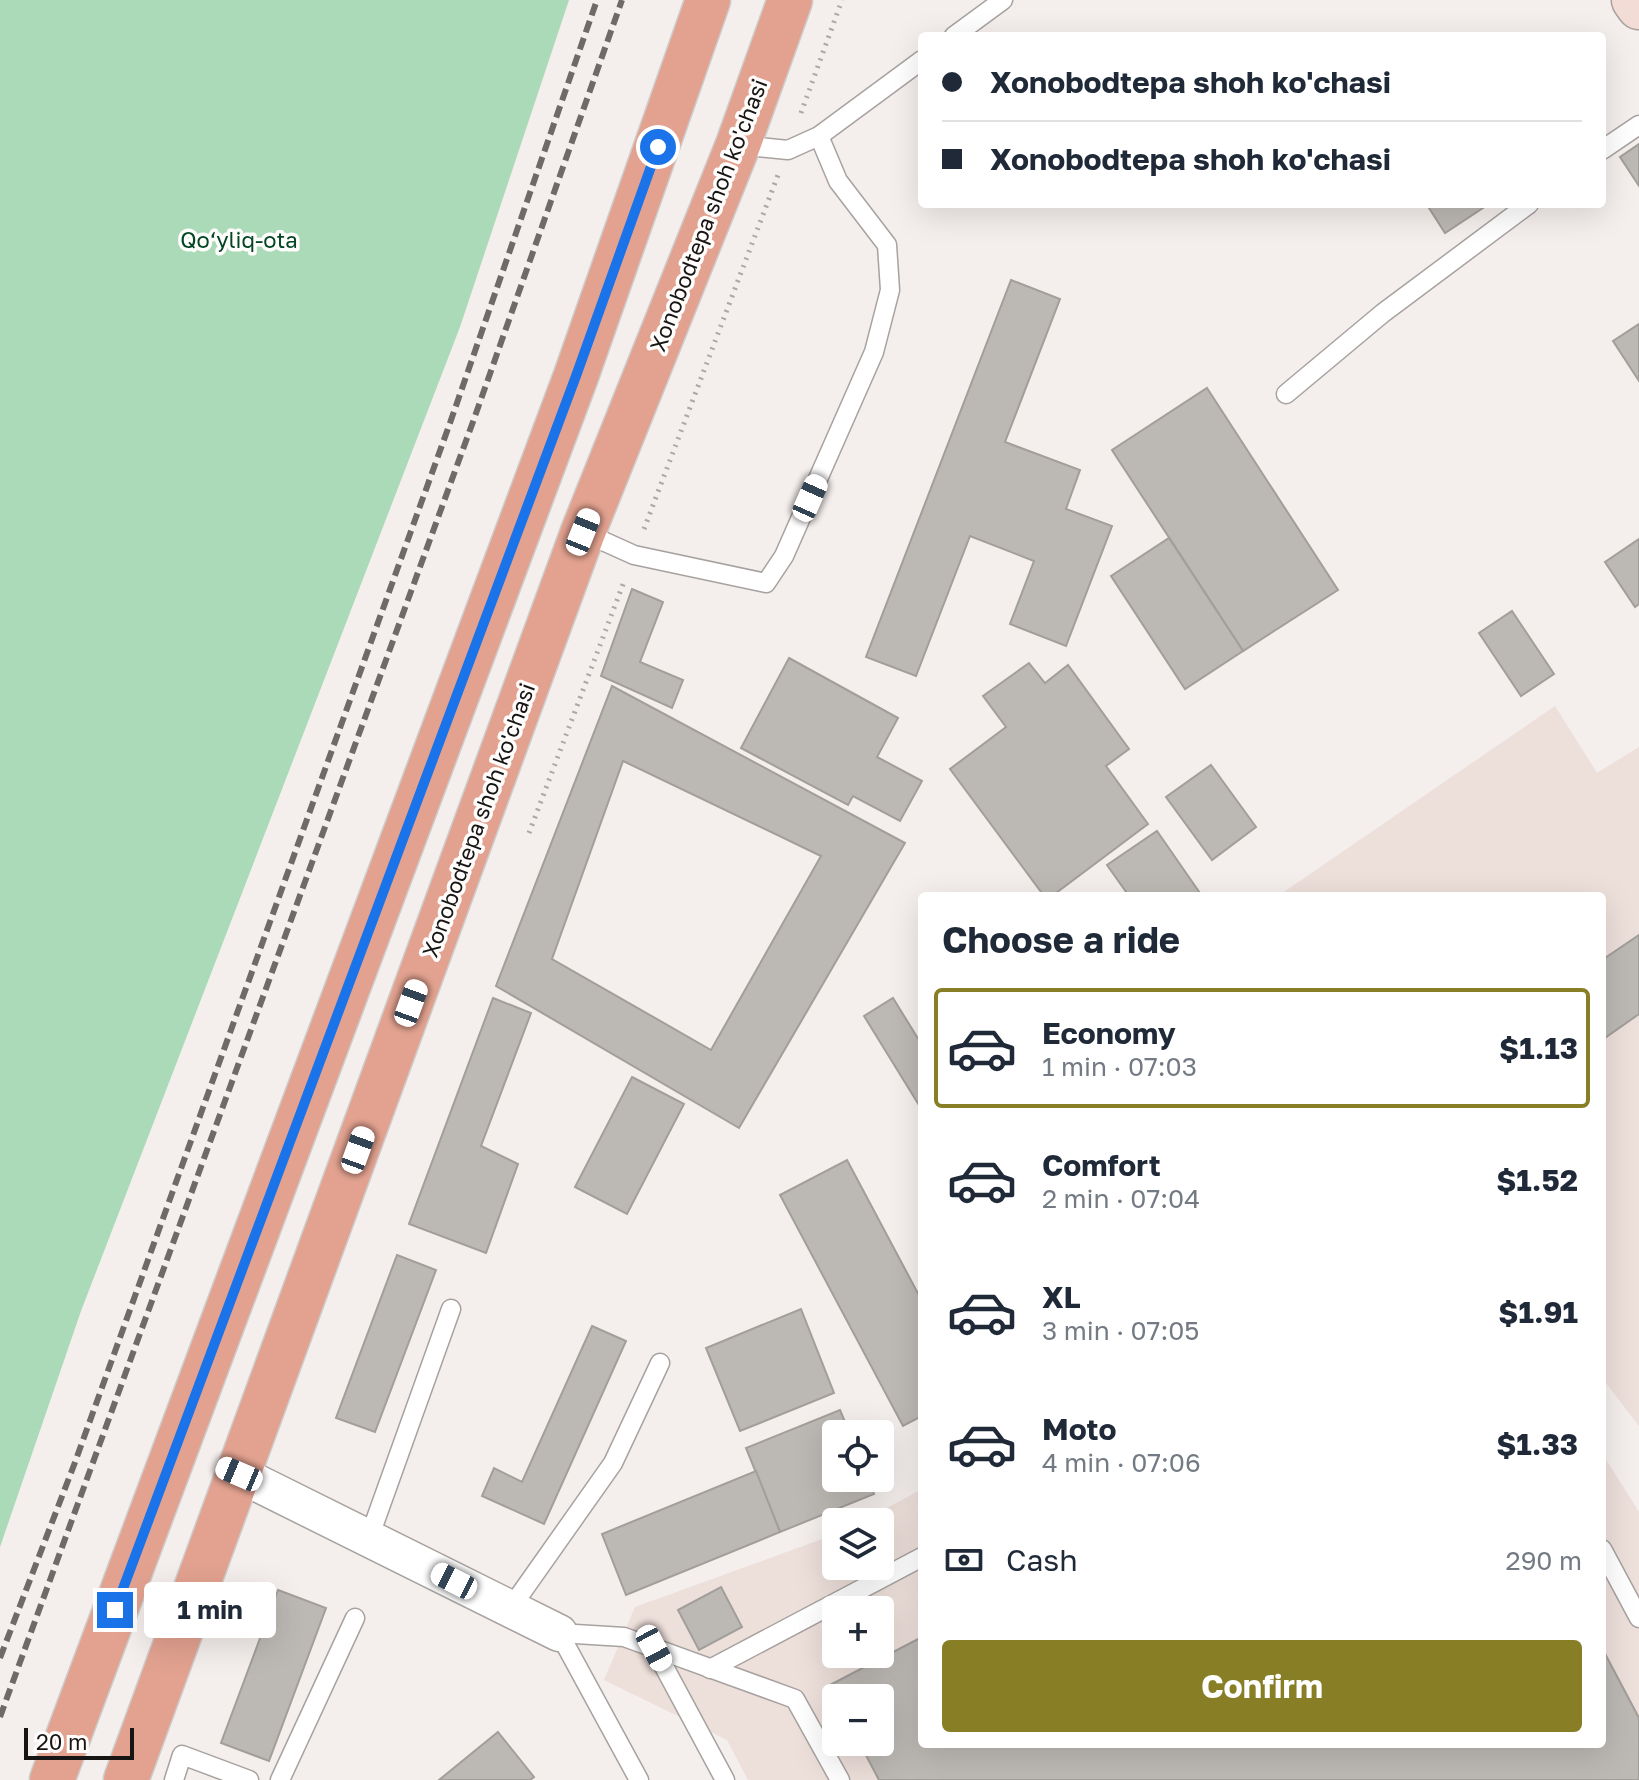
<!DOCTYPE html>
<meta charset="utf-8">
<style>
:root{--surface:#fff;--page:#f6f6f7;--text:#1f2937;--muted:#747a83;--line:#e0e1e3;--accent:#877e25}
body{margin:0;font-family:"Golos Text",sans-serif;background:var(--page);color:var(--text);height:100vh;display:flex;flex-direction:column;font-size:30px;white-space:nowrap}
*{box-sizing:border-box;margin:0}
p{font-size:26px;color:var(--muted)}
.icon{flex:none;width:44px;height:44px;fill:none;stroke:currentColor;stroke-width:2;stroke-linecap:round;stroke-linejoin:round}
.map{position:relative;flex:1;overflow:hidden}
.side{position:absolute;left:918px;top:892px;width:688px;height:856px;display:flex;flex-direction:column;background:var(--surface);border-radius:8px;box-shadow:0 8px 32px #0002}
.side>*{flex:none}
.hud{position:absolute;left:918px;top:32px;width:688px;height:176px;border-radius:8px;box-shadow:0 8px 32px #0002;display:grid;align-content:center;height:176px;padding:0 24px;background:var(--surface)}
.fabs{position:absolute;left:822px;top:1420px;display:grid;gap:16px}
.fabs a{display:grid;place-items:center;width:72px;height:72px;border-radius:8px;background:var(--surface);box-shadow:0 8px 32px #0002;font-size:40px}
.scale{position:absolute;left:24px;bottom:20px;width:110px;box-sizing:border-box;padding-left:8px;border:4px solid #171514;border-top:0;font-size:22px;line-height:28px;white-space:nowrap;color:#171514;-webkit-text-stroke:6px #fffcfc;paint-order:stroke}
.end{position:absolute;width:36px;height:36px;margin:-18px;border:10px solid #1a73e8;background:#fff;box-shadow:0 0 0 4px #fff}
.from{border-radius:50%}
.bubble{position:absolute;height:56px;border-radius:8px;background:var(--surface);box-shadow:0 8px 32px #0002;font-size:26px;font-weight:700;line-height:56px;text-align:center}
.car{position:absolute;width:24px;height:48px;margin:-24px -12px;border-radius:10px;box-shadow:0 0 6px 2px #0007;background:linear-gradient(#fff 24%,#345 0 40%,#fff 0 76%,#345 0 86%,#fff 0)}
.hud b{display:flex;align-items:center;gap:28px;height:76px;font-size:30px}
.hud b+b{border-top:2px solid var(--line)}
.hud i{width:20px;height:20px;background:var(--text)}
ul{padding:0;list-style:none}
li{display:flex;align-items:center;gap:24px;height:120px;margin:0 16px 12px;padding:0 8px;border:4px solid transparent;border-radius:8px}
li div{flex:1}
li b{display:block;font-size:30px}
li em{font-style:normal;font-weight:700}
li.selected{border-color:var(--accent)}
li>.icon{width:72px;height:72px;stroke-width:1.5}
h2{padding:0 24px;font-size:36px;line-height:96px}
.pay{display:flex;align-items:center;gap:20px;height:88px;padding:0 24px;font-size:30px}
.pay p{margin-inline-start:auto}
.primary-button{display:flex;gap:16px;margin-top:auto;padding:16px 24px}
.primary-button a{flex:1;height:92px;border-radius:8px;background:var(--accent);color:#fff;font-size:32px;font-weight:700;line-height:92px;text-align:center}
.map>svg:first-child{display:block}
</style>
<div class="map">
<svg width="1639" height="1780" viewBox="0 0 1639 1780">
<rect width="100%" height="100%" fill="#f4eeec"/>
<g fill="#eddfda" fill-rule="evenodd">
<path d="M1555,706L1597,773L1639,747V1426L1602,1378V896H1278Z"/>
<path d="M1602,1453L1639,1512V1780H748L727,1740L604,1680L635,1607L836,1534V1566H880V1522H861L922,1489V1744H1602ZM836,1610H880V1654H836ZM836,1698H880V1742H836Z"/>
</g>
<path fill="#abdab8" d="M0,0H569L460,327L81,1311L0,1547Z"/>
<g fill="#bcb8b4" stroke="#a29e9a" stroke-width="2" fill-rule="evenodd">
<path d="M1639,144V186L1620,157Z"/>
<path d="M1435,204H1489L1445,233L1429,208Z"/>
<path d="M1011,280L1060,299L1005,442L1080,470L1066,509L1112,526L1066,646L1010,624L1034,561L970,536L916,676L866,657Z"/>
<path d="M1639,324V381L1613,341Z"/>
<path d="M1207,388L1338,590L1243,651L1112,450Z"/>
<path d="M1169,538L1243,651L1185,689L1111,576Z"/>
<path d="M1639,539V604L1635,607L1605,562Z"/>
<path d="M632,589L663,602L640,662L683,680L672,708L601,676Z"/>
<path d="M1512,611L1554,674L1521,696L1479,633Z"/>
<path d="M789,658L898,718L877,757L922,781L900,821L853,796L848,805L741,748Z"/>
<path d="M1029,663L1045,683L1068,665L1129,749L1106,766L1148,824L1052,896H1044L950,769L1006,727L983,696Z"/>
<path d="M612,686L905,843L739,1128L496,986ZM623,761L821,856L711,1050L552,959Z"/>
<path d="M1211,765L1256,827L1212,860L1166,797Z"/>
<path d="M1157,831L1202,896H1129L1107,865Z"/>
<path d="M1639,935V1014L1602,1040V960Z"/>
<path d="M493,998L531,1013L481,1146L518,1164L486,1253L409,1224Z"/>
<path d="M893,998L922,1045V1110L864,1016Z"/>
<path d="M632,1077L684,1104L627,1214L575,1187Z"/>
<path d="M847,1160L922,1301V1416L903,1426L780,1195Z"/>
<path d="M397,1255L436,1270L375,1432L336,1418Z"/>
<path d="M801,1309L834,1393L740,1431L706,1348Z"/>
<path d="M592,1326L626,1341L544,1524L482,1496L494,1468L522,1482Z"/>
<path d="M840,1410L850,1434H836V1478H868L874,1494L780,1532L746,1448Z"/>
<path d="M756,1471L780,1532L626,1595L602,1534Z"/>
<path d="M721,1587L742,1627L699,1650L678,1610Z"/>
<path d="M278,1590L326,1608L269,1761L221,1743Z"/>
<path d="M922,1637V1744H1602V1648L1639,1718V1780H879L859,1742H880V1698H836L830,1685Z"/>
<path d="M498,1732L534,1777L530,1780H439Z"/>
</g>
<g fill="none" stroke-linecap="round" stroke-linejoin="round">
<defs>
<g id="service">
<path d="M954,36L1003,0"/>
<path d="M738,145L788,150L819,136L922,60"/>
<path d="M1602,150L1639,125"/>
<path d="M1286,394L1383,313L1529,204"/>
<path d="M583,532L634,555L766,583L784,556L874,352L890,290L887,245L838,181L819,136"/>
<path d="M369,1538L451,1309"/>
<path d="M1602,1549L1639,1618"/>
<path d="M510,1609L613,1463L660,1363"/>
<path d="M559,1633L624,1637L795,1699L840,1780"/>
<path d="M559,1633L639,1780"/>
<path d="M654,1648L725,1780"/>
<path d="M710,1669L922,1557"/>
<path d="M174,1780L182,1755L249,1780"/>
<path d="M280,1780L355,1618"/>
</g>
<path id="minor" d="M239,1474L559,1633"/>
<path id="secondary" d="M1634,0L1639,7"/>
<g id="trunk">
<path d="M52,1780L576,376L708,0"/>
<path d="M126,1780L583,532L738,145L790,0"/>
</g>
</defs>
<use href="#service" stroke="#a7a2a0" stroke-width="21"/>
<use href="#minor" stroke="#a7a2a0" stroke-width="39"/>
<use href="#secondary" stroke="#a7a2a0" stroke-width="47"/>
<use href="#trunk" stroke="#cccccb" stroke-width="47"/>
<g stroke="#ada8a7" stroke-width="5" stroke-dasharray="2 6" stroke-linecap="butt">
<path d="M801,113L842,0"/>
<path d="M644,529L778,175"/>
<path d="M529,833L625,579"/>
</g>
<use href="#service" stroke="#fff" stroke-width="18"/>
<use href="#minor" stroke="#fff" stroke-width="36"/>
<use href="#secondary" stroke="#f4dcd6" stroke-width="44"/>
<use href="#trunk" stroke="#e3a290" stroke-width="44"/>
<g stroke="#6e6a69" stroke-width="6" stroke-dasharray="12 6" stroke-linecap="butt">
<path d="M0,1658L74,1465L450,423L597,0"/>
<path d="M0,1717L474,419L622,0"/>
</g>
</g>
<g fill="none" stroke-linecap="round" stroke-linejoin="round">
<path stroke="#1a73e8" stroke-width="10" d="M115,1610L576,376L658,147"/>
</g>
<g text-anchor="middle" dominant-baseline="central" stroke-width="7" stroke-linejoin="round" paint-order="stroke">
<g font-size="22" fill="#171514" stroke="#fffcfc">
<text transform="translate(708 215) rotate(-69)">Xonobodtepa shoh ko'chasi</text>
<text transform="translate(478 820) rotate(-70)">Xonobodtepa shoh ko'chasi</text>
</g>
<g font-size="22" fill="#024623" stroke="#fffcfc">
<text x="239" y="239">Qo‘yliq-ota</text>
</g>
</g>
</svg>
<div class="fabs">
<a><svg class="icon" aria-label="locate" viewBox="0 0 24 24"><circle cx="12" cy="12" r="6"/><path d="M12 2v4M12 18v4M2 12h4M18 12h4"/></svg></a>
<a><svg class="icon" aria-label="layers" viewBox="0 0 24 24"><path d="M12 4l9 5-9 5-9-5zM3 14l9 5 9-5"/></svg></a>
<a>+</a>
<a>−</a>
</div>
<div class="scale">20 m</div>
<i class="end from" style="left:658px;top:147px"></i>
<i class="end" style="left:115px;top:1610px"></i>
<div class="bubble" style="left:144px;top:1582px;width:132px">1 min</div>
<i class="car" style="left:810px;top:498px;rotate:24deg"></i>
<i class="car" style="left:583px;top:532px;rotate:22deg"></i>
<i class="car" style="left:411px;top:1003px;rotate:20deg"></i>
<i class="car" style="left:358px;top:1150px;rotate:20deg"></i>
<i class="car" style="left:239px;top:1474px;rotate:293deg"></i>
<i class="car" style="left:454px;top:1581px;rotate:297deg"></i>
<i class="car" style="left:654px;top:1648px;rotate:152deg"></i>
<div class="hud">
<b><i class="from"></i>Xonobodtepa shoh ko'chasi</b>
<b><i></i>Xonobodtepa shoh ko'chasi</b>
</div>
<section class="side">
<h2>Choose a ride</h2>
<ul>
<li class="selected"><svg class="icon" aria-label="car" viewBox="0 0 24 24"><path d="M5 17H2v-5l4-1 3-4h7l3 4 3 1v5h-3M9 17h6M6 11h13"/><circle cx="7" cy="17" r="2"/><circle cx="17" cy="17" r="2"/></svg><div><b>Economy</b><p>1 min · 07:03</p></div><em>$1.13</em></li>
<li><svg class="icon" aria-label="car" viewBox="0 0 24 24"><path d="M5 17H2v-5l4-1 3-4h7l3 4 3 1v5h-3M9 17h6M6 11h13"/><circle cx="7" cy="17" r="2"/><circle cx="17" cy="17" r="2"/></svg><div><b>Comfort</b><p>2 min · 07:04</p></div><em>$1.52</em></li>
<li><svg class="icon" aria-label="car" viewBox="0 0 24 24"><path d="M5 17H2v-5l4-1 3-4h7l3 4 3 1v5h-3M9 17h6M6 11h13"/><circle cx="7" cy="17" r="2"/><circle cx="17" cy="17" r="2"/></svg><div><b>XL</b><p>3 min · 07:05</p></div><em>$1.91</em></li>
<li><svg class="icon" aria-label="car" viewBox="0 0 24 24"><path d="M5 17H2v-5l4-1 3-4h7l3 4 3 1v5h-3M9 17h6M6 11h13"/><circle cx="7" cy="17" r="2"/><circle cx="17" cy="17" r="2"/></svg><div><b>Moto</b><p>4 min · 07:06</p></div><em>$1.33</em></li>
</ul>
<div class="pay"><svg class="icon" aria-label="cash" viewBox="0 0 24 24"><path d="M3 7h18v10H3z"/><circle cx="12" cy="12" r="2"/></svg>Cash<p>290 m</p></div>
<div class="primary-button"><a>Confirm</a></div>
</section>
</div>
